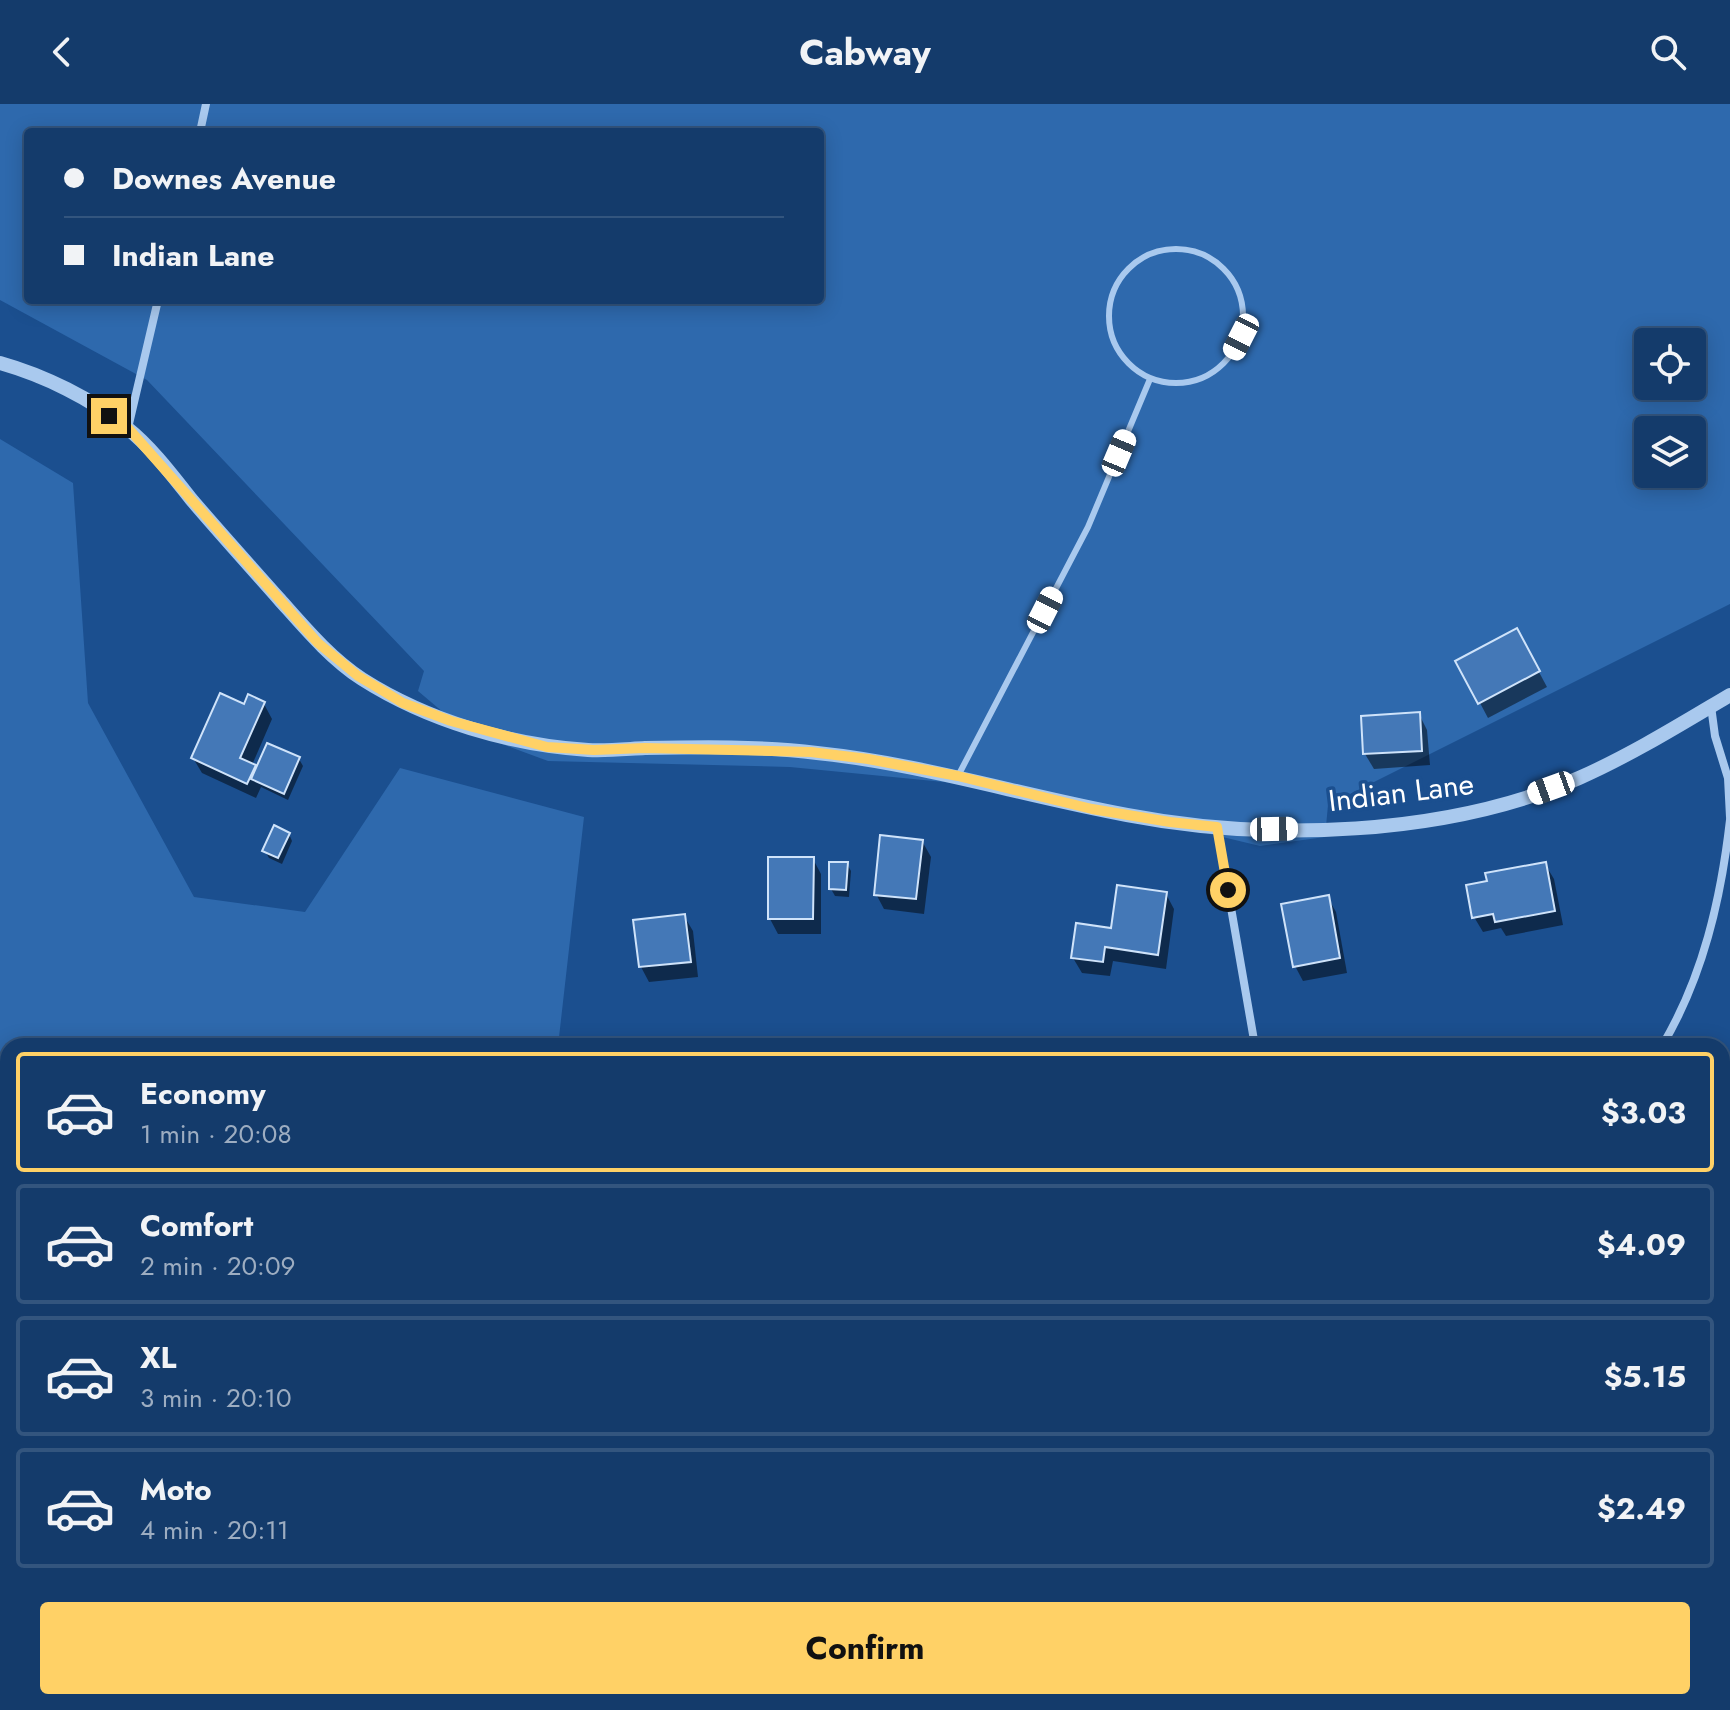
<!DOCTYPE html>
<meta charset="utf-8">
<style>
:root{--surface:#143b6b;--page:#1d4271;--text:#f1f3f6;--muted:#9dadc1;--line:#33557e;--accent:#ffd166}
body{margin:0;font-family:Jost,sans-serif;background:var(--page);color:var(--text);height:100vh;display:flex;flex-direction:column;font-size:30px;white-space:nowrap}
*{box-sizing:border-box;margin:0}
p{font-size:26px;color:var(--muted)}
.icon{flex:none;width:44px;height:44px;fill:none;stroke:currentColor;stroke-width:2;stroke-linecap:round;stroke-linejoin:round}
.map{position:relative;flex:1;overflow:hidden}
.details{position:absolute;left:0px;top:934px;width:1730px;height:672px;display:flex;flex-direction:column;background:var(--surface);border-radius:24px 24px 0 0;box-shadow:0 4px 20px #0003,0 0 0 2px var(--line)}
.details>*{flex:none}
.guide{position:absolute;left:24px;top:24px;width:800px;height:176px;border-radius:8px;box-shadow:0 4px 20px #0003,0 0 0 2px var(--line);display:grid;align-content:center;height:176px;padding:0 40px;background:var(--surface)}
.controls{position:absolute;left:1634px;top:224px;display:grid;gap:16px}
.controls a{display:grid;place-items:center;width:72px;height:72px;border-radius:8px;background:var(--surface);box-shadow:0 4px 20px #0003,0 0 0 2px var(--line);font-size:40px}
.end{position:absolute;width:36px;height:36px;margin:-18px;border:10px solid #ffd166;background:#111;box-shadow:0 0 0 4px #111}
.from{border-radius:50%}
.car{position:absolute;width:24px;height:48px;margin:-24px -12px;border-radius:10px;box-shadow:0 0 6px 2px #0007;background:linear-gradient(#fff 24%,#345 0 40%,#fff 0 76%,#345 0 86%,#fff 0)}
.guide b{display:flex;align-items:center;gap:28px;height:76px;font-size:30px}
.guide b+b{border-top:2px solid var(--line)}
.guide i{width:20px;height:20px;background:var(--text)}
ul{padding:14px 0 0;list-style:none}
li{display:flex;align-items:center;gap:24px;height:120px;margin:0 16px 12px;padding:0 24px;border:4px solid var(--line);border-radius:8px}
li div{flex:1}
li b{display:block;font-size:30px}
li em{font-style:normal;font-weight:700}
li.active{border-color:var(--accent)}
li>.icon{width:72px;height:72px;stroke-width:1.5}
.primary-button{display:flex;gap:16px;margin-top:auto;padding:16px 40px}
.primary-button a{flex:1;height:92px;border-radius:8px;background:var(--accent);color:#111;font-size:32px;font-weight:700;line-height:92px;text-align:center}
header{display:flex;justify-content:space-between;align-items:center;height:104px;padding:0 40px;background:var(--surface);font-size:36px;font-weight:700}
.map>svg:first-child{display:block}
</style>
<header><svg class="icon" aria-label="back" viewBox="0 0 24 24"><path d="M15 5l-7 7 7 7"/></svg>Cabway<svg class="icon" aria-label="search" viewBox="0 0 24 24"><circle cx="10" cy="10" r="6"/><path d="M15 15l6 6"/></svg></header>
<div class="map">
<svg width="1730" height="1606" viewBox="0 0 1730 1606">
<rect width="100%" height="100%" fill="#1b4f8f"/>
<g fill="#2e69ad" fill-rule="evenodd">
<path d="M0,0H1730V500L1328,701L1325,733L1260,742L1152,716L995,683L790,663L548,657L464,626L418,587L424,567L147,276L0,196ZM28,28H820V196H28ZM1648,238H1692V282H1648ZM1648,326H1692V370H1648Z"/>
<path d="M0,335L73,379L88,599L194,793L305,808L400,664L584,713L558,942H8V1598H679L682,1606H0Z"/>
</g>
<path fill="#3c6290" stroke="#9cc4f0" stroke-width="2" d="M154,1598H339L342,1606H156Z"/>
<g fill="#0007">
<path d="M1525,542L1547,583L1488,614L1480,599Z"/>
<path d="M264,600L272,615L252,661L257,667L299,655L303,662L288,696L261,683L256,694L202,669L193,654L245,603Z"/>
<path d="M1419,610L1427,626L1430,661L1374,665L1365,650Z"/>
<path d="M289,730L292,737L282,760L269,754L265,747Z"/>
<path d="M922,737L931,753L924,810L884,805L876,790Z"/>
<path d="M813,755L821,770V830H778L770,815Z"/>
<path d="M847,760L851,767L849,793L835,792L831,785Z"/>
<path d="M1545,760L1554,775L1563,821L1506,832L1501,824L1483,828L1474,813L1489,779Z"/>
<path d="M1166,790L1174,805L1166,865L1113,857L1110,872L1082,869L1073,854Z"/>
<path d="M1328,794L1336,808L1347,869L1303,877L1295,862Z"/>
<path d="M684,812L693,827L698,873L649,878L641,863Z"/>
<path d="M1730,1056V1110L1722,1105V1068Z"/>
</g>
<g fill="#4478b7" stroke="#cfe3fa" stroke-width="2">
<path d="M1517,524L1540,567L1478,600L1455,557Z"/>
<path d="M220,589L244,600L248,590L265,598L240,654L256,661L247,680L191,654Z"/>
<path d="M1420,608L1422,647L1363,650L1361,612Z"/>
<path d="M267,639L300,653L284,690L251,675Z"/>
<path d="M274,721L290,729L278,754L262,747Z"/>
<path d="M880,731L923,736L916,795L874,791Z"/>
<path d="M768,753H814L813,815H768Z"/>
<path d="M829,758H848L846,786L829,785Z"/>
<path d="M1546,758L1555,807L1495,818L1493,810L1472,814L1466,781L1487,777L1485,769Z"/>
<path d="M1117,781L1167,788L1158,851L1105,843L1103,858L1071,854L1076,819L1111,824Z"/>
<path d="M1329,791L1340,854L1293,863L1281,800Z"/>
<path d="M685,810L691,858L639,863L633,816Z"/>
<path d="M1730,1052V1103L1722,1097V1064Z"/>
<path d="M1563,1598L1585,1599L1584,1606H1562Z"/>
</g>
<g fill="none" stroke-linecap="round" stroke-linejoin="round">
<g stroke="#a9c9ee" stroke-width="6">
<circle cx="1176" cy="212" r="67"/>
<path d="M958,672L1088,423L1150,275"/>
</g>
<g stroke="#a9c9ee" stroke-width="8">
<path d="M200,28L206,0"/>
<path d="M128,324L158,196"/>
<path d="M1711,602L1715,632L1728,674L1730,713"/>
<path d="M1217,723L1255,942"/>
<path d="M1662,942C1703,873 1721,795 1730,716"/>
<path d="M1387,1598L1389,1606"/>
<path d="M1112,1606L1154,1598"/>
</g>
<path stroke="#a9c9ee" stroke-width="14" d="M0,259C43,271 93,295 127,324C151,343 172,371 191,395C220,429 250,462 280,496C305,524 330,554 362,575C428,617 510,641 588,646C607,647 626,645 645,644C702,643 761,642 817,649C923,660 1023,692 1127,711C1268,738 1446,732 1579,674C1631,651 1681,620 1730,591"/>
</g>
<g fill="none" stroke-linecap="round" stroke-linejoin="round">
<path stroke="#ffd166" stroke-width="10" d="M109,312L128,324L318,539L358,572L380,585L403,599L451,617L547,643L594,646L645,644L811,648L868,655L958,672L1092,705L1170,718L1217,723L1228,786"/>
</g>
<g text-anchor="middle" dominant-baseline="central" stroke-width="7" stroke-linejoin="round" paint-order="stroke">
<g font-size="30" fill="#fff" stroke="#1b4f8f">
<text transform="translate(1401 688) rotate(-7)">Indian Lane</text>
</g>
</g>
</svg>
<div class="controls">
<a><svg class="icon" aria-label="locate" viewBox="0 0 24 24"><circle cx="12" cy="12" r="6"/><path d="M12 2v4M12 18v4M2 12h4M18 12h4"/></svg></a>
<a><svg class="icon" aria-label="layers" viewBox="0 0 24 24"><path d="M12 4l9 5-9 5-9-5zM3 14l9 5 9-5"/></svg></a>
</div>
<i class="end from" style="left:1228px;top:786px"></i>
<i class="end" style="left:109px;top:312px"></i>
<i class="car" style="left:1241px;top:233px;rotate:207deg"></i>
<i class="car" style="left:1119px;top:349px;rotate:23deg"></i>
<i class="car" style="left:1045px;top:506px;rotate:27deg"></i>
<i class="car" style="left:1551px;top:684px;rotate:250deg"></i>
<i class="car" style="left:1274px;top:725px;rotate:89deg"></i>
<div class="guide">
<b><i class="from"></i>Downes Avenue</b>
<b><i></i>Indian Lane</b>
</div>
<section class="details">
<ul>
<li class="active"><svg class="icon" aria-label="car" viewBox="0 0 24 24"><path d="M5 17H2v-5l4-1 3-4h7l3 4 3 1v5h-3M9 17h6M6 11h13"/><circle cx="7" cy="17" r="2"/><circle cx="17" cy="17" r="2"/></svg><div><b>Economy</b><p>1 min · 20:08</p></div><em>$3.03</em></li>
<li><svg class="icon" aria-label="car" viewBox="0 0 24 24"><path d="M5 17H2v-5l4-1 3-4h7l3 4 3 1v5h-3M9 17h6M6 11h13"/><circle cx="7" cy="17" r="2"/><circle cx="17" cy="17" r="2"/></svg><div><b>Comfort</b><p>2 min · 20:09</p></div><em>$4.09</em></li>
<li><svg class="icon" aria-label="car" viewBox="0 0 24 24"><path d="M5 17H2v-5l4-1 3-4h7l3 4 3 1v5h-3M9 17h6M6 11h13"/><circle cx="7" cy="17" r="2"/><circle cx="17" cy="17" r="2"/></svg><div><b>XL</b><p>3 min · 20:10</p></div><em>$5.15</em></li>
<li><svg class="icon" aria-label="car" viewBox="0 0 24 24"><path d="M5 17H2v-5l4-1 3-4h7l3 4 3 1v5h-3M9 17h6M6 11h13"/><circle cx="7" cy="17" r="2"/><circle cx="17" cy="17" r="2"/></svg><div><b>Moto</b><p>4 min · 20:11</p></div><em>$2.49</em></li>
</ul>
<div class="primary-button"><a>Confirm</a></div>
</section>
</div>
